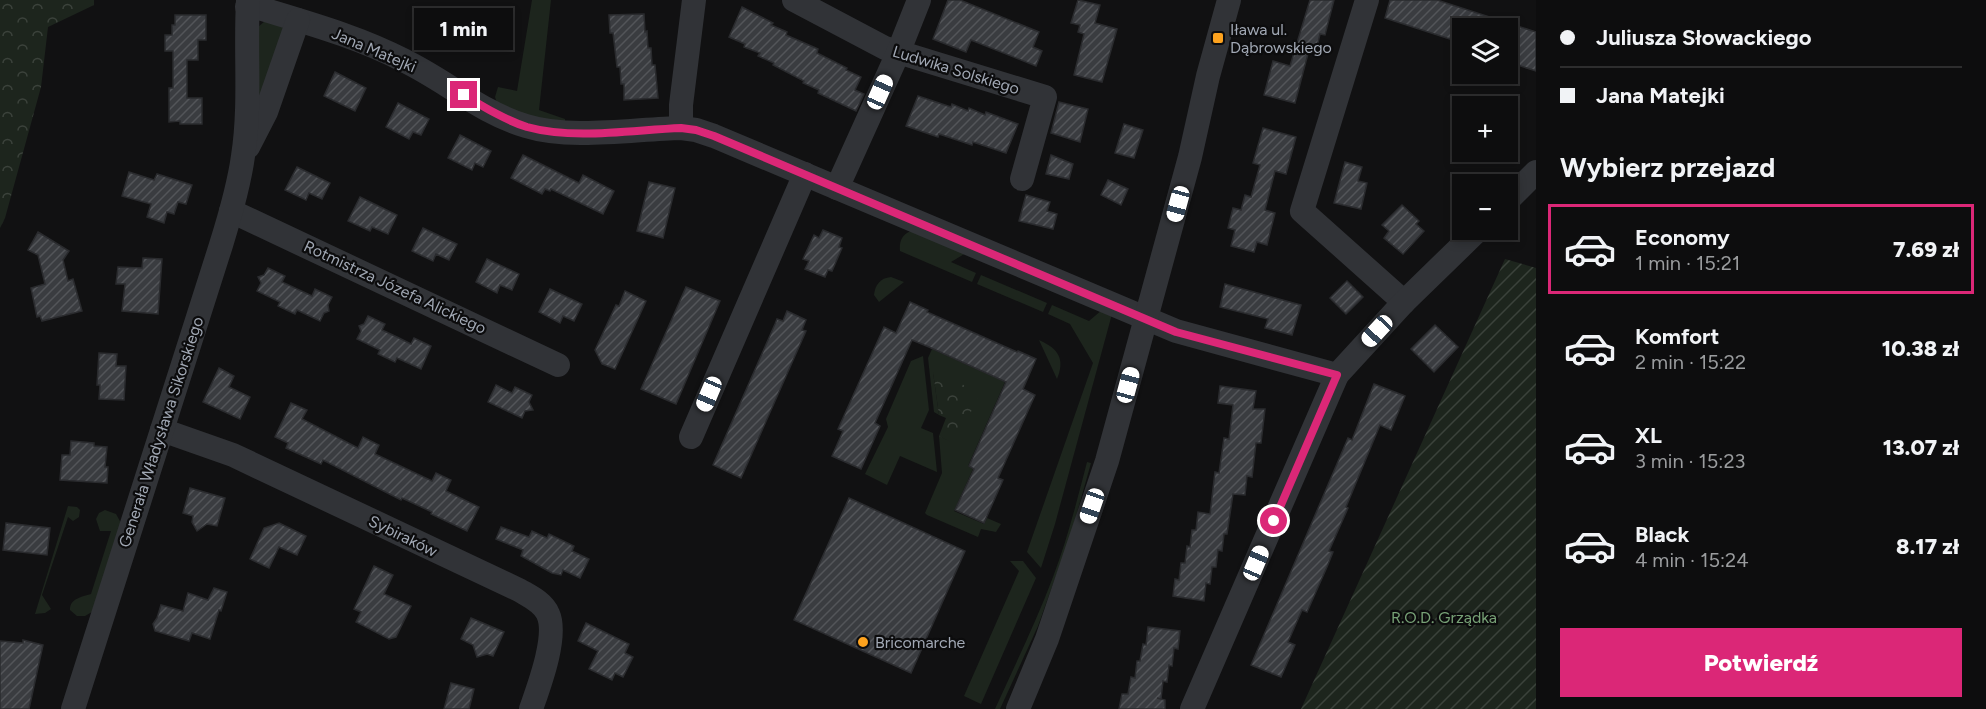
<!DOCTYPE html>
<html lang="pl">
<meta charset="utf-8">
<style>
:root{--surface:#0d0d0e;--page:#1b1b1c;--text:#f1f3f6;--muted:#9a9c9e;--line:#2d2d2e;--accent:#db2777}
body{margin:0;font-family:Figtree,sans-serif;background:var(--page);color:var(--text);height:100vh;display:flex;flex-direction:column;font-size:22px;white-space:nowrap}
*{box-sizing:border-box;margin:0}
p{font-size:20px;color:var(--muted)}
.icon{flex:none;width:33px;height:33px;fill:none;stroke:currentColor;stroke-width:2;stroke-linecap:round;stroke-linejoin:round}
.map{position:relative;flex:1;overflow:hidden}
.panel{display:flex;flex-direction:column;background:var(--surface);width:450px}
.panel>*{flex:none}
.hud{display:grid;align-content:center;height:132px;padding:0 24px;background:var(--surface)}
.buttons{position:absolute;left:1452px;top:18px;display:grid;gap:12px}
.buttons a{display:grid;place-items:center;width:66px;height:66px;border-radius:0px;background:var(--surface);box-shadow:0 3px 9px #0003,0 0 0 2px var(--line);font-size:30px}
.end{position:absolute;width:27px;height:27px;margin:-14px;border:8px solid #db2777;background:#fff;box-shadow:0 0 0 3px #fff}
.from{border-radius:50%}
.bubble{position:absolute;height:42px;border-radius:0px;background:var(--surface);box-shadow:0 3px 9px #0003,0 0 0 2px var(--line);font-size:20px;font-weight:800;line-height:42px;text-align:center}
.car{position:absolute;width:18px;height:36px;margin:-18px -9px;border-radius:8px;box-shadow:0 0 4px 2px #0007;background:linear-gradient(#fff 24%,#345 0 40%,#fff 0 76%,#345 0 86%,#fff 0)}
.hud b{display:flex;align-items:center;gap:21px;height:57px;font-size:22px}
.hud b+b{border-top:2px solid var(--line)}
.hud i{width:15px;height:15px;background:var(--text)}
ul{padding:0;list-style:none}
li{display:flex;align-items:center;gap:18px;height:90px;margin:0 12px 9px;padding:0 12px;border:3px solid transparent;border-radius:0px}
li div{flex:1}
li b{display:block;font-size:22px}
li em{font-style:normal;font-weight:800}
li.selected{border-color:var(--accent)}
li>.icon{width:54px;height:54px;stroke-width:1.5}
h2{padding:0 24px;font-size:27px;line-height:72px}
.cta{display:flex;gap:12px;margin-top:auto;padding:12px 24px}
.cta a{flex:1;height:69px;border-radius:0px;background:var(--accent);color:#fff;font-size:24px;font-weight:800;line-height:69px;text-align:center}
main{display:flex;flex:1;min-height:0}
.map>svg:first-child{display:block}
</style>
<main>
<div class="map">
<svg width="1536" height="709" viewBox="0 0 1536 709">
<defs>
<pattern id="park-crowns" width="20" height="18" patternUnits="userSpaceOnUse" patternTransform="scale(1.5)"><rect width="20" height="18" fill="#1d251d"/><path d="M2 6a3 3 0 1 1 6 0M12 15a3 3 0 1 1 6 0" fill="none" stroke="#3b423b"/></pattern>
<pattern id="garden-furrows" width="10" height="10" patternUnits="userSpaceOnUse" patternTransform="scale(1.5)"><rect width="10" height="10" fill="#1d251d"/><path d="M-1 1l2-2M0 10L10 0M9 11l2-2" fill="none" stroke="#3b423b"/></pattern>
<pattern id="building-hatch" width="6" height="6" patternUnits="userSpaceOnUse" patternTransform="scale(1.5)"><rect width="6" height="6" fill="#3a3c40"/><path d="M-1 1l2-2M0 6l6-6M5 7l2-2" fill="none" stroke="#535559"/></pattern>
</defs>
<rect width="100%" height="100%" fill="#111112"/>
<g fill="#1d251d">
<path d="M532,0H551L539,110L565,119V123L521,114L497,103L495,97L498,87L517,91Z"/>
<path d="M265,21L279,22L284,30L258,110V27Z"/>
<path d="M911,231L966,253L951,262L976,273L972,282L900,251C899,242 902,234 911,231Z"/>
<path d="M981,275L1047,303L1043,312L977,284Z"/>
<path d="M891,277L904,282L879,302L874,295C875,285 880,278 891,277Z"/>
<path d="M1052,305L1089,321L1102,310L1112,314L1055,524L1041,568L1027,552L1093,363L1070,324L1048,314Z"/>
<path d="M1039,340C1059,349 1065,359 1057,379Z"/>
<path d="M932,349L1005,382L968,466L973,469L954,511L984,524L987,518L1001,524L996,532L981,529L978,537L927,515L925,513L942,473L939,436L956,444L933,372L939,415L934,412L928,358Z"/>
<path d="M923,356L929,410L921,428L933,433L937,472L900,456L887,485L865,474L888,427L886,419L911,361Z"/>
<path d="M1087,462L1091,463L1072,531L1038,626L1000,709H995C1015,665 1036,622 1053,577C1067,540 1077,501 1087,462Z"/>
<path d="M68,506L77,507L80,510L79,517L73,521L68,517L42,595L51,609L45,613L35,614Z"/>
<path d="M105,510L116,514L121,523L92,612L85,616H77L70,610C70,598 82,597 91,594L111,531H100L96,519L99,513Z"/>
<path d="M1010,561H1023L1036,578L981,704L964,696L1019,571Z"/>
</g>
<g fill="url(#park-crowns)">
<path d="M0,0H94V5L48,27L41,87L5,218L0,228Z"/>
<path d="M933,372L980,392L956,445L939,436L946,418L939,415Z"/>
</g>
<path fill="url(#garden-furrows)" d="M1505,259L1536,268V709H1301Z"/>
<g fill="url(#building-hatch)" stroke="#2a2b2e" stroke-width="1.5">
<path d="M948,0H960L1039,32L1033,47L1042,51L1036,66L971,40L966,52L933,39Z"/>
<path d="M1078,0L1100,5L1095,23L1117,29L1102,82L1074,75L1084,34L1078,32L1080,25L1071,23Z"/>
<path d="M1310,0H1334L1325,35L1320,34L1317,47L1310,46L1295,103L1264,95L1273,61L1290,66Z"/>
<path d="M1390,0H1437L1536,32V71L1508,62V28H1462V43L1385,18Z"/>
<path d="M742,7L773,23L771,25L787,32L786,35L818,49L817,53L847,68L846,70L861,77L855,90L864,94L856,111L818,93L819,90L803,83L804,81L773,65L774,63L758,56L760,53L744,47L745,44L729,37Z"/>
<path d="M447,14L477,20L472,45L442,38Z"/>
<path d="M644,14L645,32L647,31L648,48H651L652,65H655L658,98L624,100V84H621L620,67H617L613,33H610L609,15Z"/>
<path d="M175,15H206V40H198V60H187V98H202V124H180V121L169,122V88H173V51H165V35H172V25H175Z"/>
<path d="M335,72L366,88L355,111L324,96Z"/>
<path d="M918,96L951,107L952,104L968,111L969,108L985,115L986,112L1018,124L1006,153L973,142L972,145L939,134L938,137L906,126Z"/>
<path d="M1059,102L1088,109L1080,142L1051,133Z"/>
<path d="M398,103L429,119L421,135L413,132L409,139L386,127Z"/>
<path d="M1124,124L1143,130L1134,158L1115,153Z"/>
<path d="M1263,128L1296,137L1286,174L1275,171L1265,210L1275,213L1267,245L1257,242L1254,252L1231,246L1235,230L1228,228L1233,208L1241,210L1245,195L1251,197L1260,165L1253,163Z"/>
<path d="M460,135L491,151L483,167L475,163L472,170L448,158Z"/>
<path d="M523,155L579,183L583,175L614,191L603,214L551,189L550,191L545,189L542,194L511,178Z"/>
<path d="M1051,155L1073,164L1069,179L1046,174Z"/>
<path d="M1345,162L1362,167L1358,181L1367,183L1361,209L1334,203Z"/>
<path d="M297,167L330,183L322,199L309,193L306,200L285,190Z"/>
<path d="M129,172L154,180L157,174L192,185L186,204L178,202L174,214L167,212L164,223L147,217L151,204L122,196Z"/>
<path d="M1108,180L1128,189L1121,205L1101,195Z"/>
<path d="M649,182L675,188L663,238L637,231Z"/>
<path d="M1026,195L1050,202L1047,211L1057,214L1053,229L1019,221Z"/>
<path d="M360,197L397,215L388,234L372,227L370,231L348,221Z"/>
<path d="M1402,205L1419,221L1416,224L1424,231L1403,254L1384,238L1389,231L1382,225Z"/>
<path d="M423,228L457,244L449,260L436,254L433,261L412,251Z"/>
<path d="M823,230L842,238L839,247L842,248L832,271L828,270L825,277L805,269L809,261L803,259L814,235L819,238Z"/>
<path d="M38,232L69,251L63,260L68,281L73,279L82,311L42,321L40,316L37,317L31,288L45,284L38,255L28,250Z"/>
<path d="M143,258L162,259L158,314L122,311L125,284H116L118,267L142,268Z"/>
<path d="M487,259L519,274L512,290L500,285L497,293L476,282Z"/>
<path d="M268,268L285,276L282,282L312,296L315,289L332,297L328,305L329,311L324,313L320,321L297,310L295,314L278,306L280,302L257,291L261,283L258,277L264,275Z"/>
<path d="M1347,281L1363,297L1346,314L1330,298Z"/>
<path d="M1225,284L1301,305L1292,335L1265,328L1268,319L1220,307Z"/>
<path d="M686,287L720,301L676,404L641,389Z"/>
<path d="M550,289L582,304L574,321L563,316L560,323L539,312Z"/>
<path d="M625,291L646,301L615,369L602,364L595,350L616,305L619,306Z"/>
<path d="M910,302L928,310L927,312L1017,352L1018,351L1036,359L1023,389L1035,395L998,478L1003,480L984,523L955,510L974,469L969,466L1006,382L929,347L912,340L875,423L880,426L861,469L832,456L843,431L838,429L884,327L896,333Z"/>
<path d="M787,311L806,320L802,330L806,331L741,478L713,465L775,324L777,319L783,321Z"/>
<path d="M368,316L385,324L382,330L397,337L411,344L414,338L431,346L421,369L397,358L395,362L378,354L380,350L357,339L361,331L359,326L364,324Z"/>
<path d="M1435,325L1458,347L1434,372L1411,349Z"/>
<path d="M99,353L117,354L116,366H126L124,400L99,399L100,385H97Z"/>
<path d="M219,368L234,376L229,387L250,397L240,419L203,402Z"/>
<path d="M1374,384L1405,396L1391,430L1380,425L1346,507L1348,508L1329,551L1333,552L1327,567L1307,612L1302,610L1288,642L1295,645L1281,677L1251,665L1348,438L1352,440Z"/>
<path d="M496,385L512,393L515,387L532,395L529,402L533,410L525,411L522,418L488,402Z"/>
<path d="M1220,386L1256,391L1253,409H1265L1261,443H1256L1252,477L1247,476L1245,495L1233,494L1227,534H1224L1222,551L1218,550L1216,567H1212L1210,584L1206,583L1204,601L1173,596L1175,579L1179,580L1181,563H1185L1187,546L1190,547L1192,530H1196L1198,512L1210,514L1215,472L1219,473L1224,438L1229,439L1233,405L1218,403Z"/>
<path d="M291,403L307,410L302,419L358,448L363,437L379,445L375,454L432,481L436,473L451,480L446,491L479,507L467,531L431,514L432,512L402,498L401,500L323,460L321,464L286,448L288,443L275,437Z"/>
<path d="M71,441L94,443V446L107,447L105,467H108L107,483L60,480L62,455H70Z"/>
<path d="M190,488L225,498L217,526L207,524L197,531L192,522L193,516L183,513Z"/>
<path d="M849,498L965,551L911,673L794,620Z"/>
<path d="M6,523L50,528L47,555L3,550Z"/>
<path d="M279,523L306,536L297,555L279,547L269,568L250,559L264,528Z"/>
<path d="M501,527L529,537L532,531L547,538L549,534L574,546L572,551L589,559L580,578L563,570L561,575L552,573L521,556L523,550L496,539Z"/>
<path d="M374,566L393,575L384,594L411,606L396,637L389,639L356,622L361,612L354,609Z"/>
<path d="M214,588L227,592L221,611L219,610L210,639L192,633L189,641L155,631L153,624L157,618L161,605L183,611L188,593L208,600Z"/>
<path d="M471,618L504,632L493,656L487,654L477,657L473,645L461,639Z"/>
<path d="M586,623L629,644L625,653L633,657L623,677L615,673L612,680L589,669L598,651L578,641Z"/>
<path d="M1148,627L1180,631L1178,649L1174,648L1172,666L1169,665L1167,682L1163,681L1161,699L1157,698L1165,700V709H1119L1122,694H1128L1131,677L1135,678L1137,661H1140L1143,644L1146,645Z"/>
<path d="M23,640L43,645L29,709H0V641L23,643Z"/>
<path d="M451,683L474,689L469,709H444Z"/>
</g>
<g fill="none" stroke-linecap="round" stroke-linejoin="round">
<g stroke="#313337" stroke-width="24">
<path d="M794,0L885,48L1045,97L1022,179"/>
<path d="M1367,0L1302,211L1404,302"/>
<path d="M247,7L259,8C308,23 359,37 405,61C446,81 482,113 526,126C571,140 634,129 681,128L696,130L714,136L1176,331L1337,375"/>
<path d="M681,128V105L694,0"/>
<path d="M248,147L266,112L298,20"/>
<path d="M837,188L898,53L919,0"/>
<path d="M1508,200L1536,172"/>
<path d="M231,211L558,365"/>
<path d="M162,430L233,455L519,590C529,596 543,602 548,614C558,636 539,686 531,709"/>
<path d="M691,437L805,174"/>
<path d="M73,709L221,245C230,216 239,186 243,156C251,105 245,52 248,0"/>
<path d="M1018,709L1047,639L1107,461L1190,157L1208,76L1229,0"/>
<path d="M1192,709L1337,375L1404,302L1478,230"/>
</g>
</g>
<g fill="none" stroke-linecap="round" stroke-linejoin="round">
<path stroke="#db2777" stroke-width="8" d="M464,95C484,107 505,120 527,127C574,140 632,130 681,128L696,130L714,136L1176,332L1337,375L1274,521"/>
</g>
<g fill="#fda21e" stroke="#0c0c0d" stroke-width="2">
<rect x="1212" y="32" width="12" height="12" rx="3"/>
<circle cx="863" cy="642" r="6"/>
</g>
<g text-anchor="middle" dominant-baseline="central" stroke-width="4.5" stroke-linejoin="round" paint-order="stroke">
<g font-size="16" fill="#a1a8b4" stroke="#0c0c0d" text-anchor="start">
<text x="1230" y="29">Iława ul.<tspan x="1230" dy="18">Dąbrowskiego</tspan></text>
<text x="875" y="642">Bricomarche</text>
</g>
<g font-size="16" fill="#a1a8b4" stroke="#0c0c0d">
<text transform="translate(374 50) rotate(23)">Jana Matejki</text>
<text transform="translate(956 70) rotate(17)">Ludwika Solskiego</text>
<text transform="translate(395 287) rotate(25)">Rotmistrza Józefa Alickiego</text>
<text transform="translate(161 432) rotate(-72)">Generała Władysława Sikorskiego</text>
<text transform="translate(403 536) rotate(26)">Sybiraków</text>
</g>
<g font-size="16" fill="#77a176" stroke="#0c0c0d">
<text x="1444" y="617">R.O.D. Grządka</text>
</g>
</g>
</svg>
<div class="buttons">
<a><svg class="icon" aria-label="layers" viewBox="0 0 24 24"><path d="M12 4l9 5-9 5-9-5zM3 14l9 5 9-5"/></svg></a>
<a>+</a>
<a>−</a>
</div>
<i class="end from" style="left:1274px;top:521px"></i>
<i class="end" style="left:464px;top:95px"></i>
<div class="bubble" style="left:414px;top:8px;width:99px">1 min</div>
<i class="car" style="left:880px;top:92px;rotate:24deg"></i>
<i class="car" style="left:1178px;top:204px;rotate:195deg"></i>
<i class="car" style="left:1377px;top:331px;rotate:223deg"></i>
<i class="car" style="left:1128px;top:385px;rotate:15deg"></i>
<i class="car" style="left:709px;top:394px;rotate:203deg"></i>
<i class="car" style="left:1092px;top:506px;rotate:199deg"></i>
<i class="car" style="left:1256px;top:563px;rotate:23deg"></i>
</div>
<section class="panel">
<div class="hud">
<b><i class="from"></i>Juliusza Słowackiego</b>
<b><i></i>Jana Matejki</b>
</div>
<h2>Wybierz przejazd</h2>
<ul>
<li class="selected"><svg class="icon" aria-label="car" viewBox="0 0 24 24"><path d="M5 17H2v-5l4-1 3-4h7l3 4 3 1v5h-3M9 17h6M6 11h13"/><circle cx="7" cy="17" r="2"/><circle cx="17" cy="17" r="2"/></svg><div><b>Economy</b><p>1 min · 15:21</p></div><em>7.69 zł</em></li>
<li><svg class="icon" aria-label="car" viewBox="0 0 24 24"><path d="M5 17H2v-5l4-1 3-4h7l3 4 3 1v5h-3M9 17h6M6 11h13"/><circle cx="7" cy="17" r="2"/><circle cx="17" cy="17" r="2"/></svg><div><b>Komfort</b><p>2 min · 15:22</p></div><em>10.38 zł</em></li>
<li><svg class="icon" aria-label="car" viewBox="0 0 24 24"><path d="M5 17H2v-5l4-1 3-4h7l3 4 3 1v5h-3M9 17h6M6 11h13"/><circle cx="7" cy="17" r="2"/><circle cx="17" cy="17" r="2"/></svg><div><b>XL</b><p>3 min · 15:23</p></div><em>13.07 zł</em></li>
<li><svg class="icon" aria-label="car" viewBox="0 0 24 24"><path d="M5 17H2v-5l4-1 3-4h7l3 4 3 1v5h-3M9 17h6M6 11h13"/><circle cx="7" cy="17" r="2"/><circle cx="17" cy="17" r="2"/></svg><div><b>Black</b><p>4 min · 15:24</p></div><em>8.17 zł</em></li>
</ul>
<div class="cta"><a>Potwierdź</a></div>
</section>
</main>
